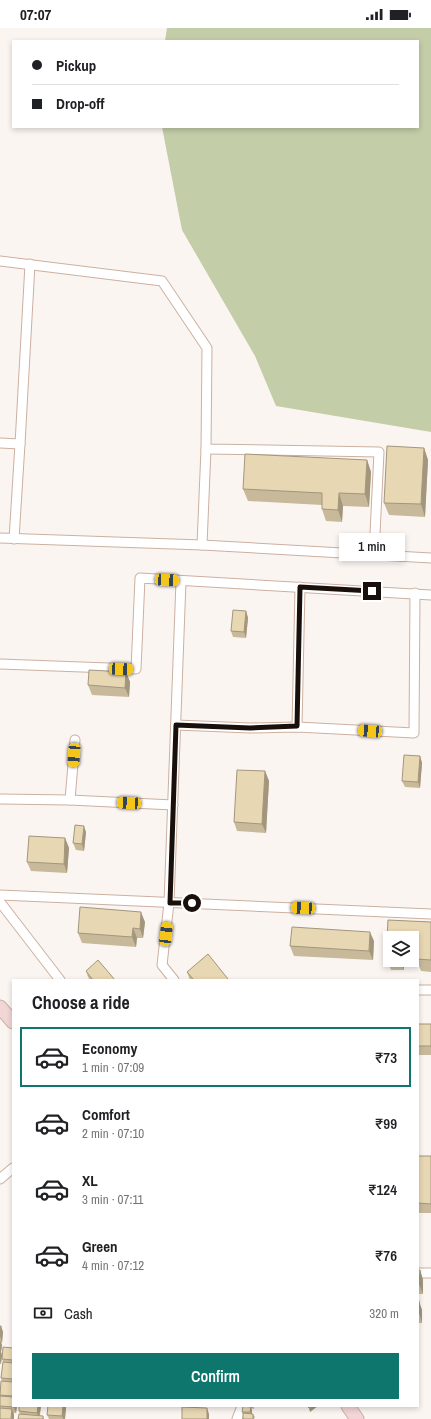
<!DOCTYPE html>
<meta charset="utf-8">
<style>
:root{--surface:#fff;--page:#f2f2f2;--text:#202124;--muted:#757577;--line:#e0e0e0;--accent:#0f766e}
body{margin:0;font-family:"Archivo Narrow",sans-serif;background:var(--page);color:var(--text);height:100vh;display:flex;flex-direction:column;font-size:15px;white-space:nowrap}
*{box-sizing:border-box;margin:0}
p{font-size:13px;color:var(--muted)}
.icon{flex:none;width:22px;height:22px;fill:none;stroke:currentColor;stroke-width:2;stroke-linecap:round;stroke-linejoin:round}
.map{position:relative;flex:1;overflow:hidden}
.sheet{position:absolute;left:12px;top:951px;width:407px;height:428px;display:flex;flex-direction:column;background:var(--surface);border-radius:0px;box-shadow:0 2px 6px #0003}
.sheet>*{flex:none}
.top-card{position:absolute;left:12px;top:12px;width:407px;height:88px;border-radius:0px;box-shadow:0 2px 6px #0003;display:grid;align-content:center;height:88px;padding:0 20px;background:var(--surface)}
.tools{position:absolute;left:383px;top:903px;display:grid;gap:8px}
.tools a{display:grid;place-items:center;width:36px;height:36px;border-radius:0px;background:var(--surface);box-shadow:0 2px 6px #0003;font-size:20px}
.end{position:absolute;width:18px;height:18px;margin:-9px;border:5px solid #1a100b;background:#fff;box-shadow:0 0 0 2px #fff}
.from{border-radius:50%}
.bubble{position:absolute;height:28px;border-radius:0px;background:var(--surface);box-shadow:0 2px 6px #0003;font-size:13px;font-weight:600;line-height:28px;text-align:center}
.car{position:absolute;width:12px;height:24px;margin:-12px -6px;border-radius:5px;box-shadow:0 0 3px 1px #0007;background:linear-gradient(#f5c518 24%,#345 0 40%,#f5c518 0 76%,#345 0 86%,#f5c518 0)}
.top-card b{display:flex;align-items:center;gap:14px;height:38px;font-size:15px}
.top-card b+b{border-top:1px solid var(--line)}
.top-card i{width:10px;height:10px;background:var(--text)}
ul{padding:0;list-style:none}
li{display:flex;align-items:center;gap:12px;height:60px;margin:0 8px 6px;padding:0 12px;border:2px solid transparent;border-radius:0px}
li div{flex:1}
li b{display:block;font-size:15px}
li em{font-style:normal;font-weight:600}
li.on{border-color:var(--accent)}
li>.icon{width:36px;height:36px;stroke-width:1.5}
h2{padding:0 20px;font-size:18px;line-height:48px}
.pay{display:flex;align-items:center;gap:10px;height:44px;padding:0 20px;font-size:15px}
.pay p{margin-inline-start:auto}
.primary-button{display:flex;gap:8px;margin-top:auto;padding:8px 20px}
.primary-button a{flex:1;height:46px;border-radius:0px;background:var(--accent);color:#fff;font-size:16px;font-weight:600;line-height:46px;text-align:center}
.status{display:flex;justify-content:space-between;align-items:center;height:28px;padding:0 20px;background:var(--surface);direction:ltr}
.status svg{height:11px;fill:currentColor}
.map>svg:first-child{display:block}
</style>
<div class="status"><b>07:07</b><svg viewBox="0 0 49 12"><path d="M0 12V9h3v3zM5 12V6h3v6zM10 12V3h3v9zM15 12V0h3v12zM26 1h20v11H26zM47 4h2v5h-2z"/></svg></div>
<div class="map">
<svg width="431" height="1391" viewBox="0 0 431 1391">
<rect width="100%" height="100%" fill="#fbf5f2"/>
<path fill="#c3cda7" d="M167,0H431V404L276,378L255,328L182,202L162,99H418V13H165Z"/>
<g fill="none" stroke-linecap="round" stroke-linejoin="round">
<defs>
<g id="street">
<path d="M0,233L162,253L207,320L206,421L379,424L374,526"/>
<path d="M0,415L20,416L30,236"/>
<path d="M0,510L202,517L431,530"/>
<path d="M14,511L20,416"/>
<path d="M202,517L206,421"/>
<path d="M0,636L136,641L140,550L431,567"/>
<path d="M176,697L250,700L297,699L414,705L415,565"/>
<path d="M297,699L300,559"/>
<path d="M0,771L70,772L75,712"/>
<path d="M70,772L173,777"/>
<path d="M0,867L431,886"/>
<path d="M0,874L60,952"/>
<path d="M174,952L162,937L169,875L181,553"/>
<path d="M418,962H431"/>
<path d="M0,1151L13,1140"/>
<path d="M418,1245H431"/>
<path d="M237,1391L242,1378"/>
</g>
<g id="secondary">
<path d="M0,979L13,994"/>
<path d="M348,1378L357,1391"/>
</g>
</defs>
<use href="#street" stroke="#ccb0a1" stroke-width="11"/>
<use href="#secondary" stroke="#ccb0a1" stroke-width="15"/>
<use href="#street" stroke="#fff" stroke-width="9"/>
<use href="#secondary" stroke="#f2d5d6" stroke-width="13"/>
</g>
<g fill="#c8b99a" fill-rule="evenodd">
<path d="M424,420L428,432L425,489L389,487L384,475Z"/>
<path d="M367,432L371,444L369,479L343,478L342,494L326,493L322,481V477L248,473L243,461Z"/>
<path d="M246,583L248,590L246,610L233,609L231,603Z"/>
<path d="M126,644L130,654L129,669L92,667L88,657Z"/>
<path d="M420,728L422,735L420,760L405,759L402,753Z"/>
<path d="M265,743L269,753L266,805L237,803L234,794Z"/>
<path d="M86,804L84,823L76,822L73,815Z"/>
<path d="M65,810L69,820L67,845L31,843L27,834Z"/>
<path d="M388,892L431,894V944L421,943L419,938L404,937V942H391L386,929ZM390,910H412V932H390Z"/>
<path d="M145,894L143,910H137L136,919L82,915L78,905Z"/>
<path d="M374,913L373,932L294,928L290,918Z"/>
<path d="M86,943L115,952H90L88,949Z"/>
<path d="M187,944L228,951L229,952H190Z"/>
<rect x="418" y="996" width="13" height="31"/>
<rect x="418" y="1128" width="13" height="57"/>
<path d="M418,1242H420L423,1252V1266H418Z"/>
<path d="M418,1273L422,1282V1295H418Z"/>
<path d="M0,1298H1L3,1304L2,1315L1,1314L2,1317L1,1324L2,1327L1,1336H0Z"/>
<path d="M13,1320V1378H17L16,1385H14V1391H0V1362L2,1353L1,1350L3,1334L2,1331Z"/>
<path d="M19,1378H41L40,1388H43L44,1391H18L20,1386L19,1383Z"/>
<path d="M48,1378H65L66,1380L65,1391H48H49L47,1387Z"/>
<path d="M244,1378H254V1381L251,1380L252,1382V1386H253L255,1389L254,1391H243V1386L242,1384Z"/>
</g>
<g fill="#a2967d">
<path d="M424,420L428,432L425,489L421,476Z"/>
<path d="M367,432L371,444L369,479L365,466Z"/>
<path d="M339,465L343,478L342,494L338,482Z"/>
<path d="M246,583L248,590L246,610L244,604Z"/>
<path d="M126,644L130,654L129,669L125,660Z"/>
<path d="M420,728L422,735L420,760L418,754Z"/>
<path d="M265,743L269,753L266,805L262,796Z"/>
<path d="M84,798L86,804L84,823L82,816Z"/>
<path d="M65,810L69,820L67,845L64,836Z"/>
<path d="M141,884L145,894L143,910L140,901Z"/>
<path d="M133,900L137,910L136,919L132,909Z"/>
<path d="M370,904L374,913L373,932L369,923Z"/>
<path d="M400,932H402L404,937V942Z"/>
<path d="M420,1242L423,1252V1266L419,1256Z"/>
<path d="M419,1273L422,1282V1295L419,1285Z"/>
<path d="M1,1298L3,1304L2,1315L0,1308Z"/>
<path d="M0,1312L2,1317L1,1324L2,1327L1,1336L0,1333Z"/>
<path d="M14,1378H17L16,1385L14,1379Z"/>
<path d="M38,1378H41L39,1391L37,1385Z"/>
<path d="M63,1378H65L66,1380L65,1391H63L62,1388Z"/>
<path d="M312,1378H318L310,1384L309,1380Z"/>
<path d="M251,1379L252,1382V1387L250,1384Z"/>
<path d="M207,1380L209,1386V1391H207Z"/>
<path d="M12,1381L14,1387V1391H11Z"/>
</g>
<g fill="#e8d7b3" stroke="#a2967d">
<path d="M387,418L424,420L421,476L384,475Z"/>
<path d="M245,426L367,432L365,466L339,465L338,482L322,481V465L243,461Z"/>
<path d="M233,582L246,583L244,604L231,603Z"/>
<path d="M89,642L126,644L125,660L88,657Z"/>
<path d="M404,727L420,728L418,754L402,753Z"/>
<path d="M237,742L265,743L262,796L234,794Z"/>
<path d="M75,797L84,798L82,816L73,815Z"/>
<path d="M29,808L65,810L64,836L27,834Z"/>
<path d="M80,879L141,884L140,901L133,900L132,909L78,905Z"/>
<path d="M388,892L431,894V932L417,931V925H412V910H390V930L386,929Z"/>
<path d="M292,899L370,904L369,923L290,918Z"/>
<path d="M208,926L228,951L227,952H194L187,944Z"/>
<path d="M98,932L115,952H93L86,943Z"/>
<rect x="418" y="996" width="13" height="22"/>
<path d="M418,1128H431V1176L418,1175Z"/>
<path d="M418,1242H420L419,1256H418Z"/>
<rect x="418" y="1273" width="1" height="12"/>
<path d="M0,1298H1L0,1308Z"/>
<path d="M3,1319L13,1320V1332L2,1331Z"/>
<path d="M3,1334L13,1335V1351L1,1350Z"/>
<path d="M1,1353L13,1354V1368L0,1367Z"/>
<path d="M0,1368L13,1369V1378H14V1379L0,1378Z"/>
<path d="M19,1378H38L37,1385L19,1383Z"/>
<path d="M48,1378H63L62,1388L47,1387Z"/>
<path d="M243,1378L251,1379L250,1384H242Z"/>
<path d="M307,1378H312L309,1380Z"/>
<path d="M182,1379L207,1380V1391H182Z"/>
<path d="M0,1380L12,1381L11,1391H0Z"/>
<path d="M243,1385L253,1386V1391H243Z"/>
<path d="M19,1386L43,1388V1391H18Z"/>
</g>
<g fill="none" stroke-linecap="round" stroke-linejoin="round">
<path stroke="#1a100b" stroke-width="5" d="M192,875H170L176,697L250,700L297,698L300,559L372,563"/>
</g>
</svg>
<div class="tools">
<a><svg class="icon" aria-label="layers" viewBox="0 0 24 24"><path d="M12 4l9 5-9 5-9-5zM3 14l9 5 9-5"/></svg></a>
</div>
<i class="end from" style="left:192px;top:875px"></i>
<i class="end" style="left:372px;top:563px"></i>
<div class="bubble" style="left:339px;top:505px;width:66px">1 min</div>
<i class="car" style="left:167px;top:552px;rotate:93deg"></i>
<i class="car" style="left:121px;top:641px;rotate:92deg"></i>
<i class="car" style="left:370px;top:703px;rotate:274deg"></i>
<i class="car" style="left:74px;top:727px;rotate:184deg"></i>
<i class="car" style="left:129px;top:775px;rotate:273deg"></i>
<i class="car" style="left:303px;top:880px;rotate:273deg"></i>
<i class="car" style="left:166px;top:906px;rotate:7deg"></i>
<div class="top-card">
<b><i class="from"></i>Pickup</b>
<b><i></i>Drop-off</b>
</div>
<section class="sheet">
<h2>Choose a ride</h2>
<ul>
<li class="on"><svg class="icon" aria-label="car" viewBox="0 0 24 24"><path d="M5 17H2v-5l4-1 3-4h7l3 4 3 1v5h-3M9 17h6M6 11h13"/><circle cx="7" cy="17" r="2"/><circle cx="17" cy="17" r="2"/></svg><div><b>Economy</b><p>1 min · 07:09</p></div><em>₹73</em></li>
<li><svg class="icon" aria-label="car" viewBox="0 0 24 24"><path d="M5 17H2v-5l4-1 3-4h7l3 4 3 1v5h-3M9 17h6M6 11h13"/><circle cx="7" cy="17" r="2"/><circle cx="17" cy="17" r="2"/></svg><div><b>Comfort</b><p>2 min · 07:10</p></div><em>₹99</em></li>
<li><svg class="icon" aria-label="car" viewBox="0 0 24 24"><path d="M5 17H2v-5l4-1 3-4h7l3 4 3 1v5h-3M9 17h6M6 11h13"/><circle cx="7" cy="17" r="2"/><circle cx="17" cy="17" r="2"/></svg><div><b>XL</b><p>3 min · 07:11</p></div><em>₹124</em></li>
<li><svg class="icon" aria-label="car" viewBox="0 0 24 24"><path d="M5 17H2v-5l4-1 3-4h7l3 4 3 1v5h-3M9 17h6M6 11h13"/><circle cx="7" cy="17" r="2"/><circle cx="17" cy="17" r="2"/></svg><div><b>Green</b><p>4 min · 07:12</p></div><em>₹76</em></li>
</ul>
<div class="pay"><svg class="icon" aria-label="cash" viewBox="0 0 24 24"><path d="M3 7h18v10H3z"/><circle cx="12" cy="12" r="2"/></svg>Cash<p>320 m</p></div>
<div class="primary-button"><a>Confirm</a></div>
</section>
</div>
